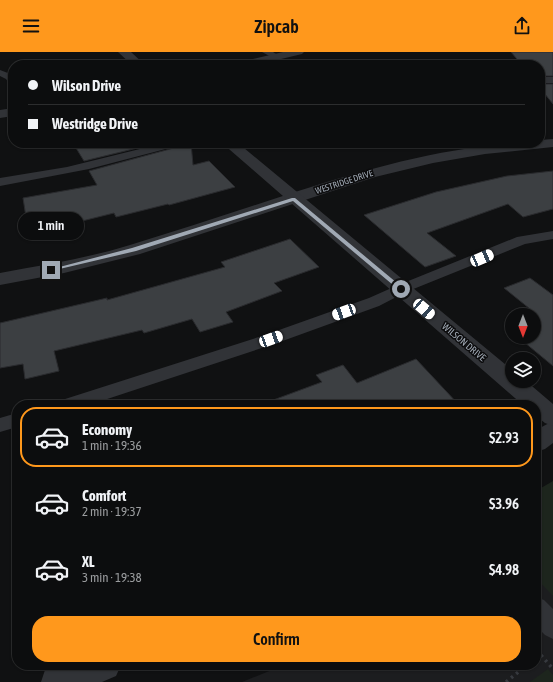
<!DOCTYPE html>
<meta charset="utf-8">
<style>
:root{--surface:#0c0d0e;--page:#1a1b1c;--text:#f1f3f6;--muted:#9a9c9e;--line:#2c2d2e;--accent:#ff981c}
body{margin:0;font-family:"Asap Condensed",sans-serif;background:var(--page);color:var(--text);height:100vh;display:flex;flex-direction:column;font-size:15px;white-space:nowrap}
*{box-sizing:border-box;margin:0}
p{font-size:13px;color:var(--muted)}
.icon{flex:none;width:22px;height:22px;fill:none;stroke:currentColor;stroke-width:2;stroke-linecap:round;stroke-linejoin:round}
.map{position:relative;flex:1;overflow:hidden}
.sheet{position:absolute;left:12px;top:348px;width:529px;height:270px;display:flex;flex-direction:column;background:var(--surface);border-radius:16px;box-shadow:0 1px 3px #0004,0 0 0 1px var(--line)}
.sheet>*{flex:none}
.guide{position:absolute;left:8px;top:8px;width:537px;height:88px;border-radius:16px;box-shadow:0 1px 3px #0004,0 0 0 1px var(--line);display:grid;align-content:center;height:88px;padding:0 20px;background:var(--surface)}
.needle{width:26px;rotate:180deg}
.tools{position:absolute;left:505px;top:256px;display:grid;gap:8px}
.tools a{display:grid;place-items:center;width:36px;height:36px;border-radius:50%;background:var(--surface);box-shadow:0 1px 3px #0004,0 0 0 1px var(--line);font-size:20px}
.end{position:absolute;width:18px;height:18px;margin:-9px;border:5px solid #a0a9b4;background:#111;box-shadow:0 0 0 2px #111}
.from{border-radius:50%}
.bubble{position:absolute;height:28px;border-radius:14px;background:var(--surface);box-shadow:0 1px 3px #0004,0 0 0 1px var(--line);font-size:13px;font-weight:600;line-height:28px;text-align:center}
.car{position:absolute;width:12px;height:24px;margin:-12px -6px;border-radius:5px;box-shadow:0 0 3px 1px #0007;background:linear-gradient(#fff 24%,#345 0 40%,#fff 0 76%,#345 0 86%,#fff 0)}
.guide b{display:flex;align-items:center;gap:14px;height:38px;font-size:15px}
.guide b+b{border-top:1px solid var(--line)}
.guide i{width:10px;height:10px;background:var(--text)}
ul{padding:7px 0 0;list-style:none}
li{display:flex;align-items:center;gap:12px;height:60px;margin:0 8px 6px;padding:0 12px;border:2px solid transparent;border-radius:16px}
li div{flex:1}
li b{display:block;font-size:15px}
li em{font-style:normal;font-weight:600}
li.on{border-color:var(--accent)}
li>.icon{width:36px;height:36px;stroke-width:1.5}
.button{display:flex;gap:8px;margin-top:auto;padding:8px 20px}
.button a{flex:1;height:46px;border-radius:16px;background:var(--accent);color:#111;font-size:16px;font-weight:600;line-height:46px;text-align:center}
header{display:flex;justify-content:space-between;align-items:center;height:52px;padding:0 20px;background:var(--accent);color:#111;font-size:18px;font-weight:600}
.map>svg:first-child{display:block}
</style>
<header><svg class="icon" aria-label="menu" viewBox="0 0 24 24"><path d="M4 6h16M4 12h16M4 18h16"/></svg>Zipcab<svg class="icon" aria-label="share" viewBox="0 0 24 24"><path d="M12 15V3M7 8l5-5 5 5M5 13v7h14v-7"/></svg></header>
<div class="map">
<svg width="553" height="630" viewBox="0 0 553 630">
<rect width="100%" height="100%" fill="#101112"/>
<path fill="#1c1d1f" d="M553,454V630H242L284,613H536V464Z"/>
<g fill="#1d251d">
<path d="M553,429V544L536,526V439Z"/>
<path d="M548,617L553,623V630H530Z"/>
</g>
<g fill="#3c3f42" stroke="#2a2b2e">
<path d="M511,0H553V24H540V13H522Z"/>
<path d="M540,32H553V52L540,36Z"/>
<path d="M73,91H158L84,109Z"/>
<path d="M184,91H191L193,113L209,109L235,135L169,153L168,152L116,165L114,161L58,175V178L29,184L23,146L97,133L89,119L181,94Z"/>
<path d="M553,119V157L523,165L508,152L427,181L456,204L425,215L364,163L436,140L507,124Z"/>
<path d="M290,187L319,215L274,231L282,239L226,260L233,270L200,280L192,267L144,281L142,278L54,299L59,319L25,327L23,312L0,316V271L107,246V248L225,215L221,210Z"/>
<path d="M530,226L553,243V314L518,285H534V263H529L535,261L504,236Z"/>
<path d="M416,307L459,353H268V350L322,330L316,323L343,313L357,331Z"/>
</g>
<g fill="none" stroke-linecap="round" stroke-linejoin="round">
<g stroke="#373a3f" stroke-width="3.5" stroke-dasharray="2.5 4" stroke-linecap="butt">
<path d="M536,605L540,602L553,617"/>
<path d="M506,630L527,613"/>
</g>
<g fill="#313337" fill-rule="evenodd">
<path d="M262,0H273L281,5L277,8Z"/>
<path d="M0,18L13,23V34L10,33L6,27L0,24Z"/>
<rect x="540" y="25" width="13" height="6"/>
<path d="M164,91H183L181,93L89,117L0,134V126L67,115Z"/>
<path d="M553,179V187L525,192L406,240L379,254L277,291L89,353H59L62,348L265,283L369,246L396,234L517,185Z"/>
<path d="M17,361V375L0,380V366Z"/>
<path d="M536,545L544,548L553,557V587L545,583L536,574Z"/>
</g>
<g fill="#313337" fill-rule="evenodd">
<path d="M283,0H304L302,2L256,13H234L236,11Z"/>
<path d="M13,56V64L0,66V58Z"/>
<path d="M553,87V95L485,102L433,111L375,125L140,202L64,221L0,233V221C43,213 88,206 130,193C185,176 240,158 295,140C374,115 456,91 540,91V88Z"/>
<path d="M553,369V391L545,397L536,400V378Z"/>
<path d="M59,613H121L116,624L102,630H41L45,618Z"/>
</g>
<g fill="#313337" fill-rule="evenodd">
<path d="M118,0H131L145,13H132Z"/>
<path d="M222,91H238L512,318V329H526L553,352V374L545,371L536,364V353H523Z"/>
</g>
</g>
<path fill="#a0a9b4" d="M292,146H295L403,236V238H399L293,149L136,199L51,219L48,218L132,196Z"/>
<g text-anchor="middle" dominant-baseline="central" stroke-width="3" stroke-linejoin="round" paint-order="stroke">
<g font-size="9" fill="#a0a9b4" stroke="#0c0c0d">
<text transform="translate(344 130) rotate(-18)">WESTRIDGE DRIVE</text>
</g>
<g font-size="10" fill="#a0a9b4" stroke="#0c0c0d">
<text transform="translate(464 290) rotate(40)">WILSON DRIVE</text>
</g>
</g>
</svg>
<div class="tools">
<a><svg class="needle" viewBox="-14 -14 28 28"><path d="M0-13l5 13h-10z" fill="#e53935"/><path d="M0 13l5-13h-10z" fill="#9a9c9e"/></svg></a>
<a><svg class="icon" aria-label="layers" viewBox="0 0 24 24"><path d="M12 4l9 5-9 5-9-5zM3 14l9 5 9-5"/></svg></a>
</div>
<i class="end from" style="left:401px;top:237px"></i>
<i class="end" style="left:51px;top:218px"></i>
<div class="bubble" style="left:18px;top:160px;width:66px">1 min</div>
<i class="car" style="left:482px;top:206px;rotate:67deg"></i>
<i class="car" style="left:424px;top:257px;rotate:131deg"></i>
<i class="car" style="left:344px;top:260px;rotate:250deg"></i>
<i class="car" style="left:271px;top:287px;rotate:70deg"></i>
<div class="guide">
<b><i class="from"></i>Wilson Drive</b>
<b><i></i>Westridge Drive</b>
</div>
<section class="sheet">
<ul>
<li class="on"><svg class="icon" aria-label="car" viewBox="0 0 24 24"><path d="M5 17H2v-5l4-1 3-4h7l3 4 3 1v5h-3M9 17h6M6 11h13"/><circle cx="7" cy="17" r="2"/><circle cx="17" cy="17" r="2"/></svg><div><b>Economy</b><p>1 min · 19:36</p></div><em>$2.93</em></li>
<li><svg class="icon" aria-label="car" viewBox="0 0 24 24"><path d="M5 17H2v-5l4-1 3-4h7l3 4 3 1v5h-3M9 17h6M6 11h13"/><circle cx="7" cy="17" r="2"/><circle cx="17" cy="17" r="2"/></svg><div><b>Comfort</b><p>2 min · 19:37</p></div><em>$3.96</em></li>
<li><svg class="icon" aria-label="car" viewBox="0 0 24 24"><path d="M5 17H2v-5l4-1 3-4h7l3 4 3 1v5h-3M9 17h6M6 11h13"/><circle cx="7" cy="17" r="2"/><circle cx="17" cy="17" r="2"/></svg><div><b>XL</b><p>3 min · 19:38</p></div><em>$4.98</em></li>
</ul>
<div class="button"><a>Confirm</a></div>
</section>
</div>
